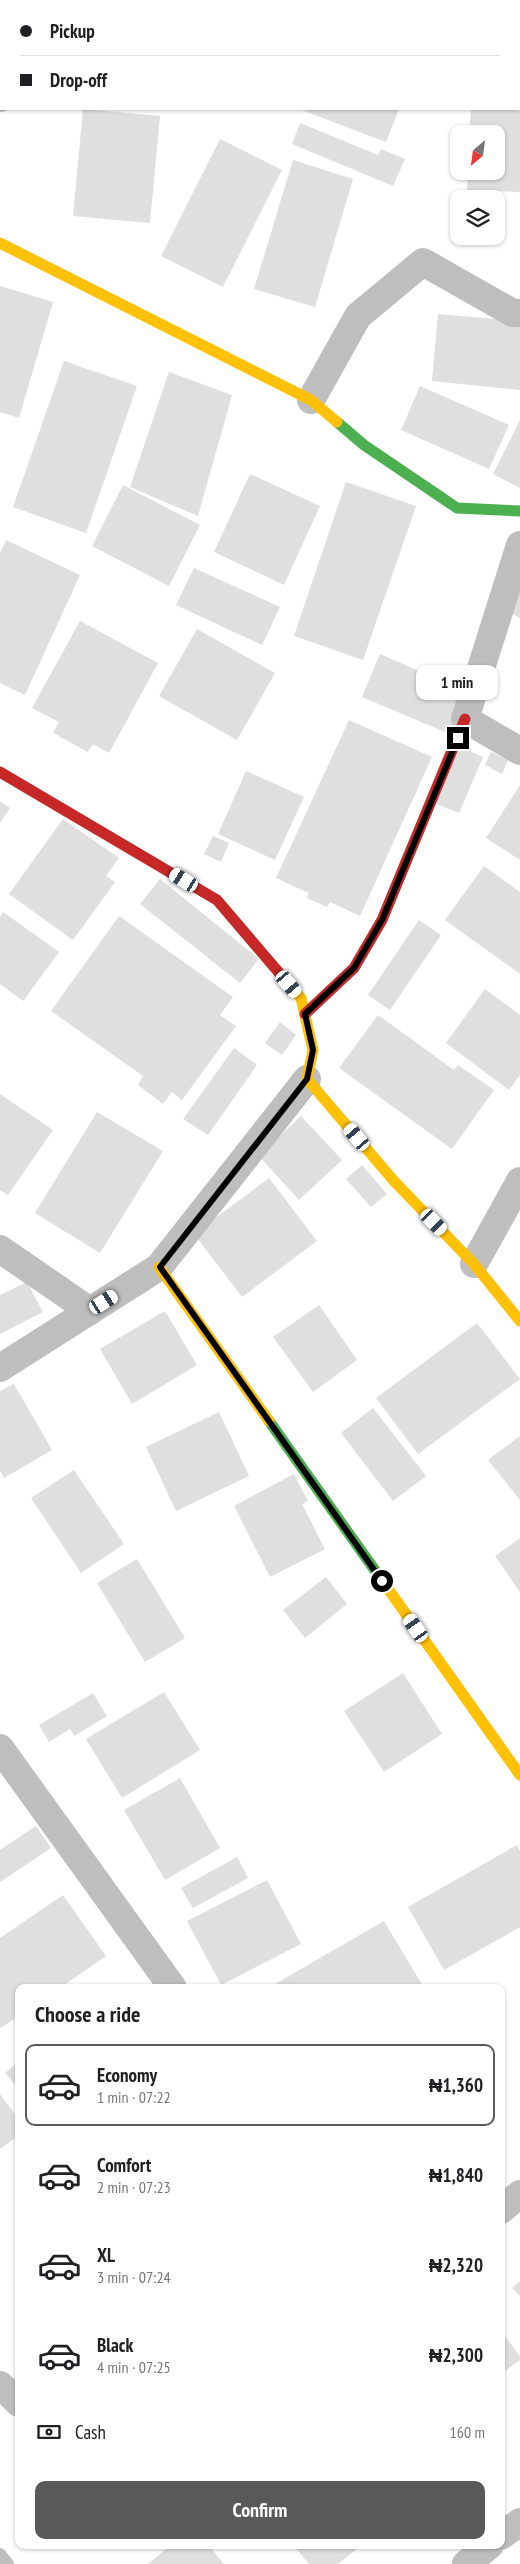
<!DOCTYPE html>
<meta charset="utf-8">
<style>
:root{--surface:#fff;--page:#f6f6f6;--text:#202124;--muted:#757577;--line:#e0e0e0;--accent:#595959}
body{margin:0;font-family:"PT Sans Narrow",sans-serif;background:var(--page);color:var(--text);height:100vh;display:flex;flex-direction:column;font-size:19px;white-space:nowrap}
*{box-sizing:border-box;margin:0}
p{font-size:16px;color:var(--muted)}
.icon{flex:none;width:28px;height:28px;fill:none;stroke:currentColor;stroke-width:2;stroke-linecap:round;stroke-linejoin:round}
.map{position:relative;flex:1;overflow:hidden}
.details{position:absolute;left:15px;top:1984px;width:490px;height:565px;display:flex;flex-direction:column;background:var(--surface);border-radius:10px;box-shadow:0 1px 4px #0004}
.details>*{flex:none}
.guide{position:absolute;left:0px;top:0px;width:520px;height:110px;box-shadow:0 1px 4px #0004;display:grid;align-content:center;height:110px;padding:0 20px;background:var(--surface)}
.needle{width:32px;rotate:209deg}
.buttons{position:absolute;left:450px;top:125px;display:grid;gap:10px}
.buttons a{display:grid;place-items:center;width:55px;height:55px;border-radius:10px;background:var(--surface);box-shadow:0 1px 4px #0004;font-size:25px}
.end{position:absolute;width:22px;height:22px;margin:-11px;border:6px solid #000;background:#fff;box-shadow:0 0 0 2px #fff}
.from{border-radius:50%}
.bubble{position:absolute;height:35px;border-radius:10px;background:var(--surface);box-shadow:0 1px 4px #0004;font-size:16px;font-weight:700;line-height:35px;text-align:center}
.car{position:absolute;width:15px;height:30px;margin:-15px -8px;border-radius:6px;box-shadow:0 0 4px 1px #0007;background:linear-gradient(#fff 24%,#345 0 40%,#fff 0 76%,#345 0 86%,#fff 0)}
.guide b{display:flex;align-items:center;gap:18px;height:48px;font-size:19px}
.guide b+b{border-top:1px solid var(--line)}
.guide i{width:12px;height:12px;background:var(--text)}
ul{padding:0;list-style:none}
li{display:flex;align-items:center;gap:15px;height:82px;margin:0 10px 8px;padding:0 10px;border:2px solid transparent;border-radius:10px}
li div{flex:1}
li b{display:block;font-size:19px}
li em{font-style:normal;font-weight:700}
li.active{border-color:var(--accent)}
li>.icon{width:45px;height:45px;stroke-width:1.5}
h2{padding:0 20px;font-size:22px;line-height:60px}
.pay{display:flex;align-items:center;gap:12px;height:55px;padding:0 20px;font-size:19px}
.pay p{margin-inline-start:auto}
.primary-button{display:flex;gap:10px;margin-top:auto;padding:10px 20px}
.primary-button a{flex:1;height:58px;border-radius:10px;background:var(--accent);color:#fff;font-size:20px;font-weight:700;line-height:58px;text-align:center}
.map>svg:first-child{display:block}
</style>
<div class="map">
<svg width="520" height="2564" viewBox="0 0 520 2564">
<rect width="100%" height="100%" fill="#fff"/>
<g fill="none" stroke-linecap="round" stroke-linejoin="round">
<path stroke="#bebebe" stroke-width="12" d="M0,2554L8,2564"/>
</g>
<g fill="#dfdfdf">
<path d="M83,109L160,116L150,223L73,216Z"/>
<path d="M299,109H399L386,142Z"/>
<path d="M471,109H520V192L467,190L468,171H496V134H469Z"/>
<path d="M300,123L378,155L381,149L405,159L393,186L292,144Z"/>
<path d="M220,139L282,170L223,287L161,256Z"/>
<path d="M293,160L353,179L315,307L254,289Z"/>
<path d="M0,286L53,302L19,418L0,412Z"/>
<path d="M438,314L520,321V390L432,381Z"/>
<path d="M64,361L137,386L86,533L13,507Z"/>
<path d="M169,372L232,395L198,516L130,487Z"/>
<path d="M420,386L509,425L489,469L401,430Z"/>
<path d="M520,420V488L493,474Z"/>
<path d="M250,474L320,506L284,585L214,552Z"/>
<path d="M346,482L416,506L363,660L294,636Z"/>
<path d="M123,485L200,525L169,586L92,546Z"/>
<path d="M6,540L80,575L25,695L0,683V553Z"/>
<path d="M194,568L280,607L262,645L176,605Z"/>
<path d="M520,585V618L507,611Z"/>
<path d="M80,621L158,663L109,753L93,744L88,752L53,733L59,722L32,708Z"/>
<path d="M197,629L275,673L237,740L159,696Z"/>
<path d="M380,654L470,693L452,735L362,697Z"/>
<path d="M349,720L432,757L360,916L330,902L327,907L307,898L309,893L276,878Z"/>
<path d="M458,746L483,757L459,813L434,803Z"/>
<path d="M491,752L508,760L502,774L485,765Z"/>
<path d="M246,771L304,797L275,860L218,834Z"/>
<path d="M520,785V860L486,838Z"/>
<path d="M0,801L10,808L0,823Z"/>
<path d="M63,819L119,858L106,876L115,882L73,940L9,894Z"/>
<path d="M213,836L229,843L221,862L204,854Z"/>
<path d="M484,866L520,892V974L445,920Z"/>
<path d="M160,879L259,959L240,983L140,904Z"/>
<path d="M3,912L59,952L23,1001L0,984V917Z"/>
<path d="M119,916L233,997L220,1015L236,1026L182,1100L172,1092L163,1104L138,1085L143,1076L51,1011Z"/>
<path d="M419,920L441,935L390,1010L368,995Z"/>
<path d="M485,989L520,1015V1075L509,1090L446,1043Z"/>
<path d="M378,1015L454,1070L458,1065L494,1090L452,1149L339,1068Z"/>
<path d="M280,1022L296,1035L282,1055L265,1043Z"/>
<path d="M234,1048L257,1065L208,1135L183,1119Z"/>
<path d="M0,1094L53,1130L8,1195L0,1190Z"/>
<path d="M97,1112L163,1151L100,1253L35,1213Z"/>
<path d="M301,1116L342,1160L299,1200L259,1156Z"/>
<path d="M362,1165L387,1194L371,1207L346,1179Z"/>
<path d="M269,1178L317,1241L242,1297L194,1234Z"/>
<path d="M27,1282L43,1312L0,1334V1295Z"/>
<path d="M319,1305L357,1360L313,1392L273,1337Z"/>
<path d="M165,1311L197,1365L132,1404L100,1349Z"/>
<path d="M477,1323L520,1379L418,1454L376,1398Z"/>
<path d="M14,1384L52,1450L4,1478L0,1471V1391Z"/>
<path d="M373,1408L426,1476L393,1501L341,1433Z"/>
<path d="M219,1412L249,1476L176,1511L146,1447Z"/>
<path d="M520,1436V1500L488,1460Z"/>
<path d="M74,1470L124,1544L81,1573L31,1498Z"/>
<path d="M294,1474L308,1501L302,1504L325,1549L270,1577L234,1506Z"/>
<path d="M520,1538V1592L495,1556Z"/>
<path d="M137,1559L185,1638L145,1662L97,1583Z"/>
<path d="M326,1577L347,1604L305,1638L283,1610Z"/>
<path d="M403,1673L442,1734L384,1772L344,1711Z"/>
<path d="M164,1692L200,1750L122,1798L86,1739Z"/>
<path d="M93,1693L107,1716L74,1736L70,1729L49,1742L39,1725Z"/>
<path d="M180,1778L220,1848L165,1880L124,1810Z"/>
<path d="M36,1826L51,1848L0,1882V1850Z"/>
<path d="M517,1845L520,1851V1927L444,1970L408,1907Z"/>
<path d="M237,1857L248,1878L193,1908L181,1888Z"/>
<path d="M267,1880L301,1944L221,1985L187,1921Z"/>
<path d="M63,1895L106,1956L60,1988H19V2016L0,2028V1938Z"/>
<path d="M384,1921L423,1986L268,1988Z"/>
<path d="M19,2061V2089L5,2073Z"/>
<path d="M0,2094L19,2120V2135L0,2149Z"/>
<path d="M520,2281V2296L512,2288Z"/>
<path d="M501,2331L520,2356V2360L501,2374Z"/>
<path d="M171,2545H208L224,2564H148Z"/>
<path d="M293,2545H362L338,2564H309Z"/>
</g>
<g fill="none" stroke-linecap="round" stroke-linejoin="round">
<g stroke="#bebebe" stroke-width="28">
<path d="M27,1L28,0"/>
<path d="M0,98L1,94"/>
<path d="M311,400L358,316L423,262L513,313H520"/>
<path d="M520,545L465,719L520,751"/>
<path d="M0,1249L90,1311"/>
<path d="M474,1264L520,1181"/>
<path d="M0,1368L159,1267L307,1079"/>
<path d="M0,1748L173,1988"/>
<path d="M501,2210L520,2194"/>
<path d="M0,2385L19,2403"/>
<path d="M501,2536L520,2522"/>
<path d="M466,2564L490,2545"/>
</g>
<g stroke="#4caf50" stroke-width="11">
<path d="M337,422L364,445L457,508L520,511"/>
<path d="M269,1421L379,1576"/>
</g>
<g stroke="#ffc107" stroke-width="11">
<path d="M0,243L311,400L337,422"/>
<path d="M281,975L301,998L313,1050L307,1079L394,1181L474,1264L520,1321"/>
<path d="M159,1267L269,1421"/>
<path d="M379,1576L520,1775"/>
</g>
<g stroke="#c62828" stroke-width="11">
<path d="M0,772L217,900L281,975"/>
<path d="M305,1014L354,968L382,920L465,719"/>
</g>
</g>
<g fill="none" stroke-linecap="round" stroke-linejoin="round">
<path stroke="#000" stroke-width="6" d="M382,1581L160,1267L307,1079L313,1050L305,1014L354,968L382,920L458,738"/>
</g>
</svg>
<div class="buttons">
<a><svg class="needle" viewBox="-14 -14 28 28"><path d="M0-13l5 13h-10z" fill="#e53935"/><path d="M0 13l5-13h-10z" fill="#757577"/></svg></a>
<a><svg class="icon" aria-label="layers" viewBox="0 0 24 24"><path d="M12 4l9 5-9 5-9-5zM3 14l9 5 9-5"/></svg></a>
</div>
<i class="end from" style="left:382px;top:1581px"></i>
<i class="end" style="left:458px;top:738px"></i>
<div class="bubble" style="left:416px;top:665px;width:82px">1 min</div>
<i class="car" style="left:184px;top:880px;rotate:301deg"></i>
<i class="car" style="left:289px;top:984px;rotate:140deg"></i>
<i class="car" style="left:357px;top:1137px;rotate:320deg"></i>
<i class="car" style="left:434px;top:1222px;rotate:136deg"></i>
<i class="car" style="left:104px;top:1302px;rotate:58deg"></i>
<i class="car" style="left:416px;top:1628px;rotate:325deg"></i>
<div class="guide">
<b><i class="from"></i>Pickup</b>
<b><i></i>Drop-off</b>
</div>
<section class="details">
<h2>Choose a ride</h2>
<ul>
<li class="active"><svg class="icon" aria-label="car" viewBox="0 0 24 24"><path d="M5 17H2v-5l4-1 3-4h7l3 4 3 1v5h-3M9 17h6M6 11h13"/><circle cx="7" cy="17" r="2"/><circle cx="17" cy="17" r="2"/></svg><div><b>Economy</b><p>1 min · 07:22</p></div><em>₦1,360</em></li>
<li><svg class="icon" aria-label="car" viewBox="0 0 24 24"><path d="M5 17H2v-5l4-1 3-4h7l3 4 3 1v5h-3M9 17h6M6 11h13"/><circle cx="7" cy="17" r="2"/><circle cx="17" cy="17" r="2"/></svg><div><b>Comfort</b><p>2 min · 07:23</p></div><em>₦1,840</em></li>
<li><svg class="icon" aria-label="car" viewBox="0 0 24 24"><path d="M5 17H2v-5l4-1 3-4h7l3 4 3 1v5h-3M9 17h6M6 11h13"/><circle cx="7" cy="17" r="2"/><circle cx="17" cy="17" r="2"/></svg><div><b>XL</b><p>3 min · 07:24</p></div><em>₦2,320</em></li>
<li><svg class="icon" aria-label="car" viewBox="0 0 24 24"><path d="M5 17H2v-5l4-1 3-4h7l3 4 3 1v5h-3M9 17h6M6 11h13"/><circle cx="7" cy="17" r="2"/><circle cx="17" cy="17" r="2"/></svg><div><b>Black</b><p>4 min · 07:25</p></div><em>₦2,300</em></li>
</ul>
<div class="pay"><svg class="icon" aria-label="cash" viewBox="0 0 24 24"><path d="M3 7h18v10H3z"/><circle cx="12" cy="12" r="2"/></svg>Cash<p>160 m</p></div>
<div class="primary-button"><a>Confirm</a></div>
</section>
</div>
